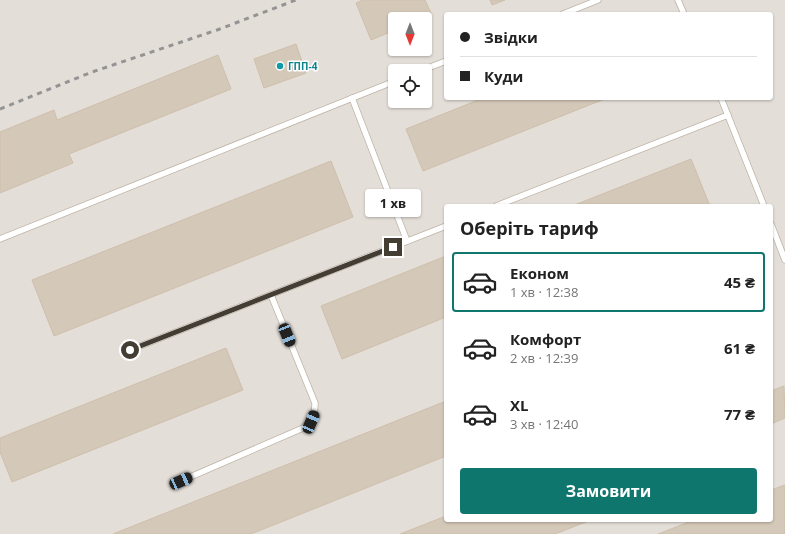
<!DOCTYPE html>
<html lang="uk">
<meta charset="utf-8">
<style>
:root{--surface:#fff;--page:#f6f6f6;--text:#222;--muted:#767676;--line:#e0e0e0;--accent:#0f766e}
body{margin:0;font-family:"Open Sans",sans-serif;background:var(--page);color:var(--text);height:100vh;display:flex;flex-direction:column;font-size:15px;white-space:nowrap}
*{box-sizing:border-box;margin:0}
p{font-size:13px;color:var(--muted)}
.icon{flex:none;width:22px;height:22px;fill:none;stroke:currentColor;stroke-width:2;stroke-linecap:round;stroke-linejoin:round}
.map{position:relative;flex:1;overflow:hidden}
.drawer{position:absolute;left:444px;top:204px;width:329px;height:318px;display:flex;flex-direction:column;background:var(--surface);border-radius:4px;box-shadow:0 1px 3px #0004}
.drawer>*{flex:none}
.guide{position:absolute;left:444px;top:12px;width:329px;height:88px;border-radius:4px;box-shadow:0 1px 3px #0004;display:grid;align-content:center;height:88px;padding:0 16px;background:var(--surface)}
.needle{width:26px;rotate:180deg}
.tools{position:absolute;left:388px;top:12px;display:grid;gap:8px}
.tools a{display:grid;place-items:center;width:44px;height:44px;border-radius:4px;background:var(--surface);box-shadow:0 1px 3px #0004;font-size:20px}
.end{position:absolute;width:18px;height:18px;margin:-9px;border:5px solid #443d33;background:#fff;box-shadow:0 0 0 2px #fff}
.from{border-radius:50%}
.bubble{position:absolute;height:28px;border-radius:4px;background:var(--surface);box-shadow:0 1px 3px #0004;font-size:13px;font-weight:700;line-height:28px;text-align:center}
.car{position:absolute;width:12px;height:24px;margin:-12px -6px;border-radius:5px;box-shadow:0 0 3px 1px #0007;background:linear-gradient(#222 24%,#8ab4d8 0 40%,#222 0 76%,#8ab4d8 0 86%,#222 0)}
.guide b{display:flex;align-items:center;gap:14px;height:38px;font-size:15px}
.guide b+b{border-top:1px solid var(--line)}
.guide i{width:10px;height:10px;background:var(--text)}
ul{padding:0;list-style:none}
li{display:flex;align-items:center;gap:12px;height:60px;margin:0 8px 6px;padding:0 8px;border:2px solid transparent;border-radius:4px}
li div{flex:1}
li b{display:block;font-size:15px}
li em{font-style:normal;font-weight:700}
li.selected{border-color:var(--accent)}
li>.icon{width:36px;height:36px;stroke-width:1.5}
h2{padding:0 16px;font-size:18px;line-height:48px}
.primary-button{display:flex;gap:8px;margin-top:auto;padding:8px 16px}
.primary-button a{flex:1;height:46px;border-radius:4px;background:var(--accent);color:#fff;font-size:16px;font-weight:700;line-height:46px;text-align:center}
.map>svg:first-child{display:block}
</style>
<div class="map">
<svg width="785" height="534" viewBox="0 0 785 534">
<rect width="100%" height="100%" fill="#f2ede3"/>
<path fill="#e4ded8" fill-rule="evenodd" d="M0,0H785V534H0ZM446,14H771V98H446ZM395,19H425V49H395ZM395,71H425V101H395ZM446,206H771V520H446Z"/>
<g fill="#d4c8b8" stroke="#cfbfab">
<path d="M363,0H425L432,15L423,19H395V30L371,40L356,3Z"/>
<path d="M490,0H505L492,5Z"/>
<path d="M296,44L306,73L264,88L254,59Z"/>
<path d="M218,55L231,89L69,154L73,163L0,193V132L54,110L57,120Z"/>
<path d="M483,98H607L423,171L406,129Z"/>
<path d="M691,159L710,206H572Z"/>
<path d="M331,161L353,217L54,336L32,280Z"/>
<path d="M446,256V317L342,359L321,306Z"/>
<path d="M226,348L243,390L12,482L0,452V438Z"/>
<path d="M784,386L785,418L771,424V391Z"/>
<path d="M446,401V456L251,534H113Z"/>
<path d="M785,485V534H658L694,520H771V490Z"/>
<path d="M446,516V520H591L555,534H400Z"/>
</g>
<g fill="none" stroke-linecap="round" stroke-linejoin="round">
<defs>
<g id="service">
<path d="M678,0L684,14"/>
<path d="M563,14L598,0"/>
<path d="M420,71L446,61"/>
<path d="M352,98L407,241"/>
<path d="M721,98L764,206"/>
<path d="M496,206L728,115"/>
<path d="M771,224L785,260"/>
<path d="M0,239L395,81"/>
<path d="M130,350L446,226"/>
<path d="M181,481L303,428C312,421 315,415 315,403L271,295"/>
</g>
</defs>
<use href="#service" stroke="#beb4a6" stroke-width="7"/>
<use href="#service" stroke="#fff" stroke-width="5.5"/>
<path stroke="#949494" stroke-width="3" stroke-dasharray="5 5" stroke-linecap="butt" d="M0,109L92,72L217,30L296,0"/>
</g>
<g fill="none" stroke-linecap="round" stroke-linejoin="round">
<path stroke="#443d33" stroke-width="5" d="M130,350L393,247"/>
</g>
<circle fill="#0f9aa8" stroke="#fff" stroke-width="1.5" cx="280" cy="66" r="4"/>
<g text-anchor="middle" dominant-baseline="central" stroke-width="3" stroke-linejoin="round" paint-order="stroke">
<g font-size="10" font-weight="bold" fill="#0d838f" stroke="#fff" text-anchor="start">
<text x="288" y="66">ГПП-4</text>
</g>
</g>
</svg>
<div class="tools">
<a><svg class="needle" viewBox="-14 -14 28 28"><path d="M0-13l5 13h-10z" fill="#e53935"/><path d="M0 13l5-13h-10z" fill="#767676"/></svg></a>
<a><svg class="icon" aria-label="locate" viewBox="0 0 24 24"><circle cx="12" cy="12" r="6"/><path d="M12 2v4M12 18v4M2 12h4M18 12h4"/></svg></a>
</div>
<i class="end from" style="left:130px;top:350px"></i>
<i class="end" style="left:393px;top:247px"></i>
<div class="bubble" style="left:365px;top:189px;width:56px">1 хв</div>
<i class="car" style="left:287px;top:335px;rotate:158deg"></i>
<i class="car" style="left:311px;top:422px;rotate:23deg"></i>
<i class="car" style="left:181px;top:481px;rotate:66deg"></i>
<div class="guide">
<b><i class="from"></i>Звідки</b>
<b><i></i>Куди</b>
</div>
<section class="drawer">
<h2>Оберіть тариф</h2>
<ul>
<li class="selected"><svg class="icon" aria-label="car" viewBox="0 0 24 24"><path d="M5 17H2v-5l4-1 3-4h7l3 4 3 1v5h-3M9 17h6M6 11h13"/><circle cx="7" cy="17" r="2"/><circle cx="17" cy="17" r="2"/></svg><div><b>Економ</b><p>1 хв · 12:38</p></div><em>45 ₴</em></li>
<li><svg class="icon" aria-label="car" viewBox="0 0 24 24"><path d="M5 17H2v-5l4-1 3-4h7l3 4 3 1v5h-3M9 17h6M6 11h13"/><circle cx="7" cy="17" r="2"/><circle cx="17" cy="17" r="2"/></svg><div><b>Комфорт</b><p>2 хв · 12:39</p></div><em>61 ₴</em></li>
<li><svg class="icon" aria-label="car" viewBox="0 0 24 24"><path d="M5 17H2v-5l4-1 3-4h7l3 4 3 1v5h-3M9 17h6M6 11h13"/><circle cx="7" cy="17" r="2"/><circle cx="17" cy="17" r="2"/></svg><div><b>XL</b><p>3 хв · 12:40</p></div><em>77 ₴</em></li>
</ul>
<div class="primary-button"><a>Замовити</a></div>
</section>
</div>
